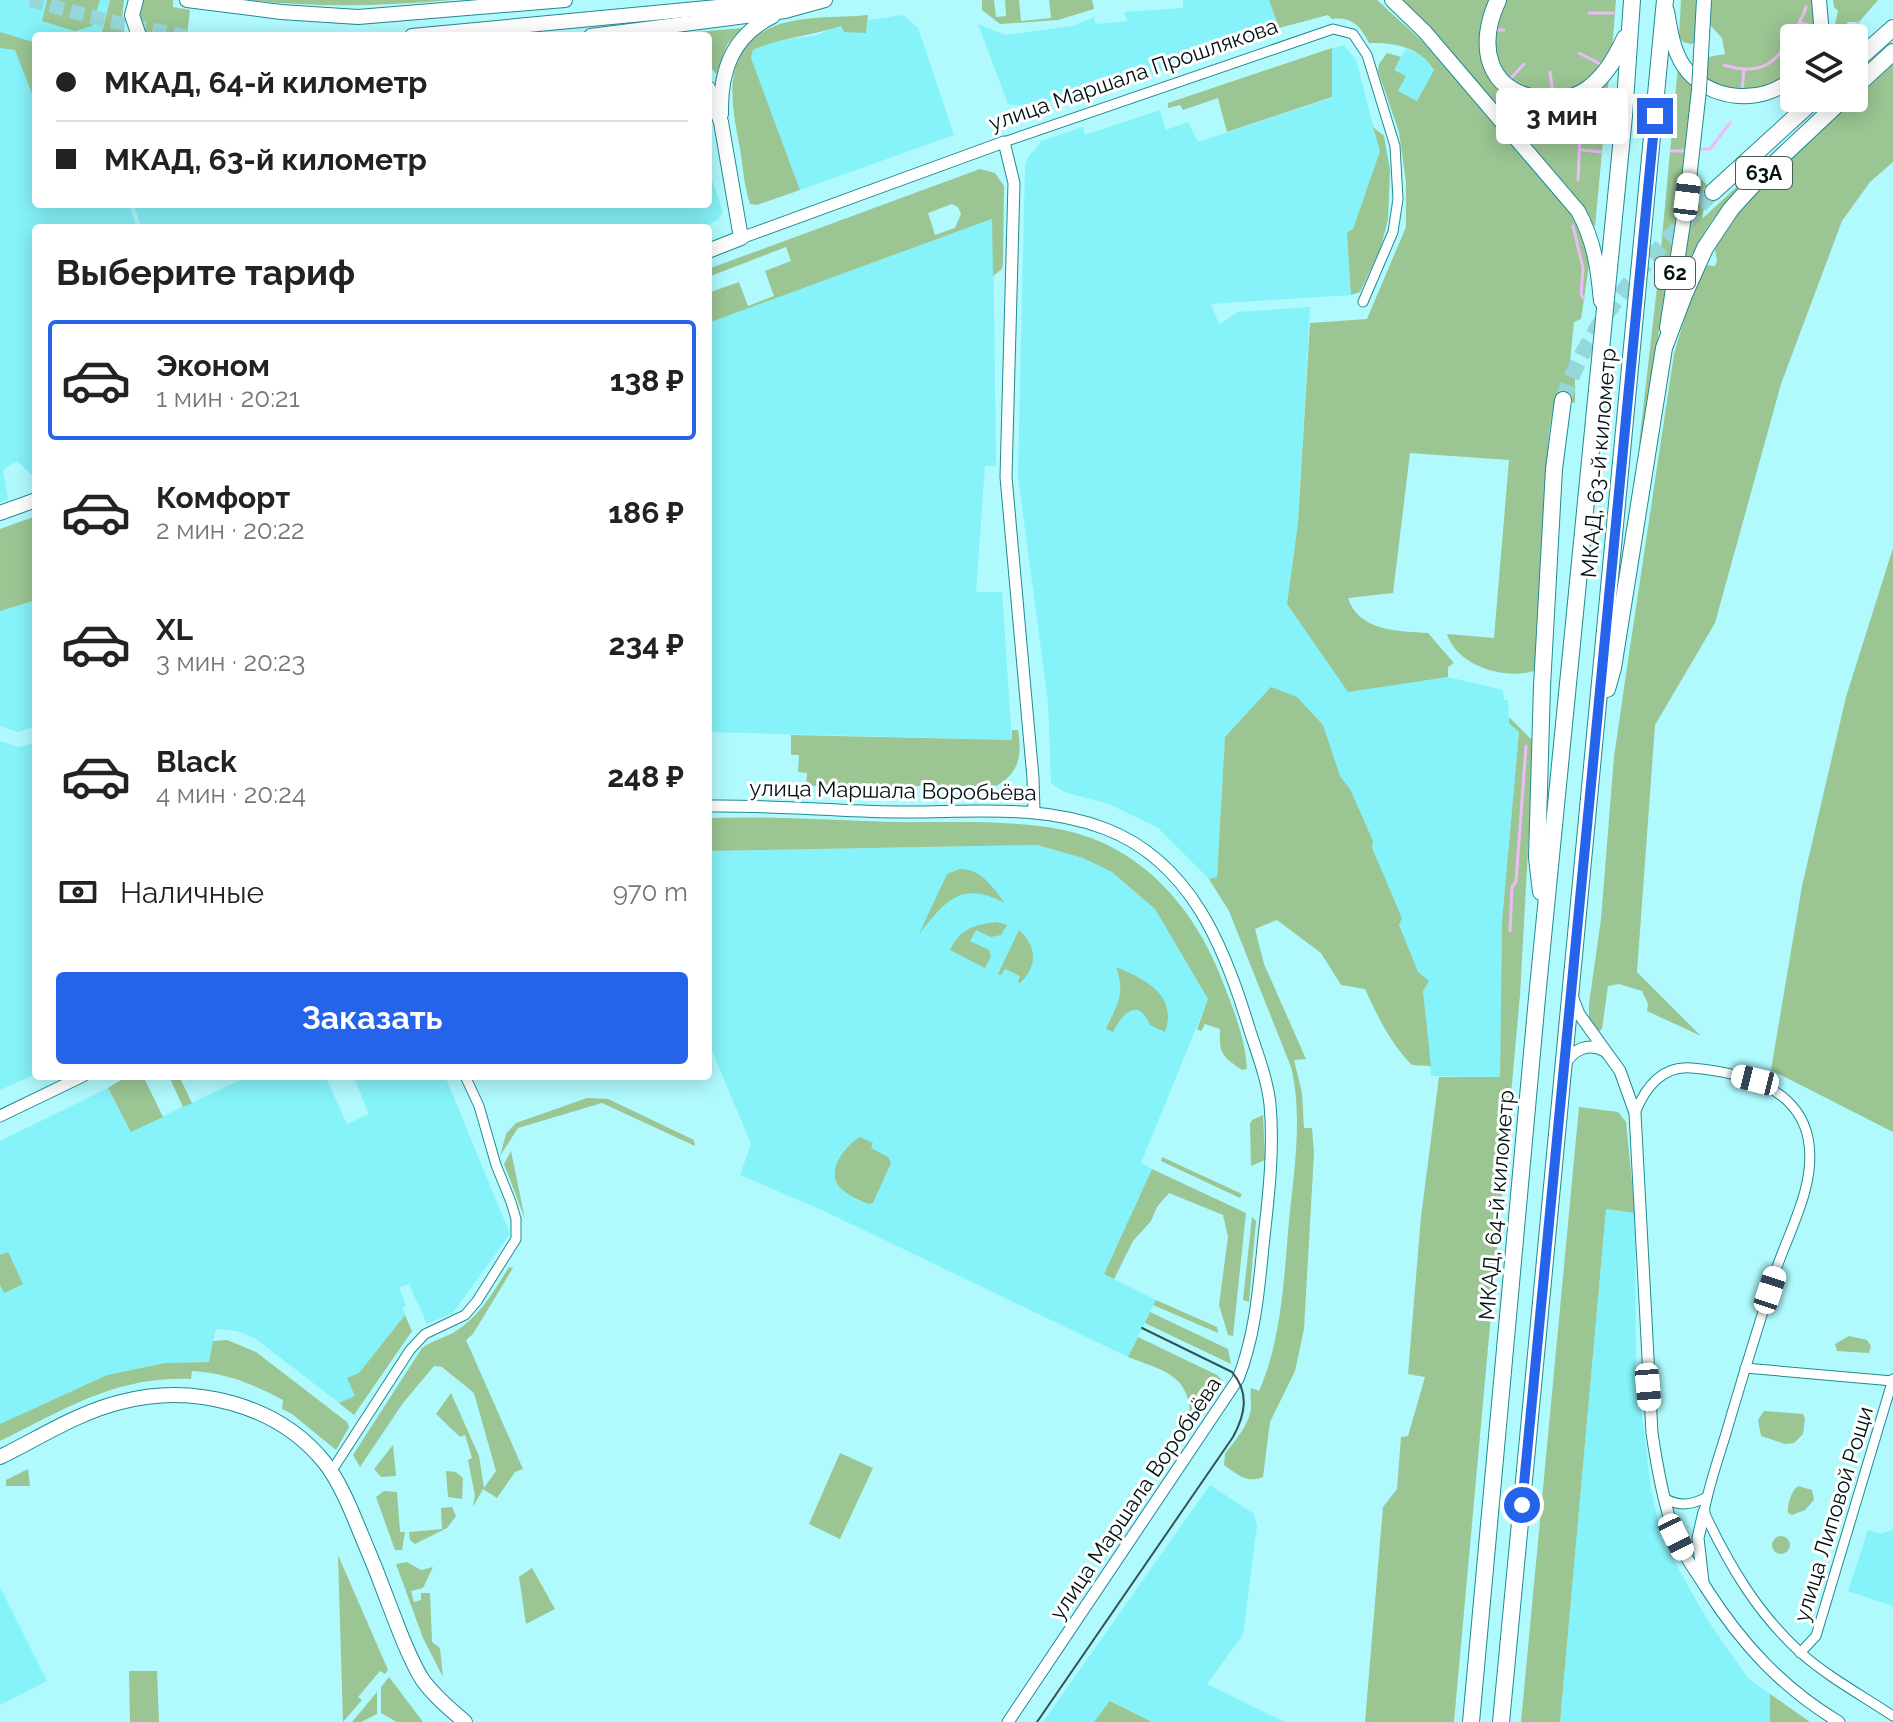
<!DOCTYPE html>
<html lang="ru">
<meta charset="utf-8">
<style>
:root{--surface:#fff;--page:#f6f6f6;--text:#222;--muted:#767676;--line:#e0e0e0;--accent:#2563eb}
body{margin:0;font-family:Raleway,sans-serif;background:var(--page);color:var(--text);height:100vh;display:flex;flex-direction:column;font-size:30px;white-space:nowrap}
*{box-sizing:border-box;margin:0}
p{font-size:26px;color:var(--muted)}
.icon{flex:none;width:44px;height:44px;fill:none;stroke:currentColor;stroke-width:2;stroke-linecap:round;stroke-linejoin:round}
.map{position:relative;flex:1;overflow:hidden}
.panel{position:absolute;left:32px;top:224px;width:680px;height:856px;display:flex;flex-direction:column;background:var(--surface);border-radius:8px;box-shadow:0 4px 20px #0003}
.panel>*{flex:none}
.guide{position:absolute;left:32px;top:32px;width:680px;height:176px;border-radius:8px;box-shadow:0 4px 20px #0003;display:grid;align-content:center;height:176px;padding:0 24px;background:var(--surface)}
.buttons{position:absolute;left:1780px;top:24px;display:grid;gap:16px}
.buttons a{display:grid;place-items:center;width:88px;height:88px;border-radius:8px;background:var(--surface);box-shadow:0 4px 20px #0003;font-size:40px}
.end{position:absolute;width:36px;height:36px;margin:-18px;border:10px solid #2563eb;background:#fff;box-shadow:0 0 0 4px #fff}
.from{border-radius:50%}
.bubble{position:absolute;height:56px;border-radius:8px;background:var(--surface);box-shadow:0 4px 20px #0003;font-size:26px;font-weight:700;line-height:56px;text-align:center}
.car{position:absolute;width:24px;height:48px;margin:-24px -12px;border-radius:10px;box-shadow:0 0 6px 2px #0007;background:linear-gradient(#fff 24%,#345 0 40%,#fff 0 76%,#345 0 86%,#fff 0)}
.guide b{display:flex;align-items:center;gap:28px;height:76px;font-size:30px}
.guide b+b{border-top:2px solid var(--line)}
.guide i{width:20px;height:20px;background:var(--text)}
ul{padding:0;list-style:none}
li{display:flex;align-items:center;gap:24px;height:120px;margin:0 16px 12px;padding:0 8px;border:4px solid transparent;border-radius:8px}
li div{flex:1}
li b{display:block;font-size:30px}
li em{font-style:normal;font-weight:700}
li.current{border-color:var(--accent)}
li>.icon{width:72px;height:72px;stroke-width:1.5}
h2{padding:0 24px;font-size:36px;line-height:96px}
.pay{display:flex;align-items:center;gap:20px;height:88px;padding:0 24px;font-size:30px}
.pay p{margin-inline-start:auto}
.button{display:flex;gap:16px;margin-top:auto;padding:16px 24px}
.button a{flex:1;height:92px;border-radius:8px;background:var(--accent);color:#fff;font-size:32px;font-weight:700;line-height:92px;text-align:center}
.map>svg:first-child{display:block}
</style>
<div class="map">
<svg width="1893" height="1722" viewBox="0 0 1893 1722">
<rect width="100%" height="100%" fill="#b0fafe"/>
<g fill="#86f2f9">
<path d="M0,0H110L101,36H36V204H129L137,228H36V479L17,461L3,470L8,499L0,502Z"/>
<path d="M1188,0H1269L1279,28L1263,36L1152,74L1148,66L1031,108L1008,104L978,24L1005,35L1072,26L1094,17L1096,24L1127,21L1124,12L1183,8V1Z"/>
<path d="M903,15L918,28L954,135L800,190L751,58L753,50L775,40L814,36L842,25L866,33L868,20Z"/>
<path d="M1344,45L1356,60L1380,151L1353,229L1347,232L1351,295L1211,304L1219,324L1238,312L1310,307L1298,523L1287,604L1348,691L1448,677L1503,690L1504,700H1508L1509,722L1519,732L1502,921L1500,1077L1431,1076L1423,990L1399,924L1402,918L1371,848L1373,841L1350,789L1340,776L1323,725L1271,688L1225,737L1217,877L1209,879L1158,828L1109,804L1064,792L1051,783L1048,702L1018,476L1025,166L1028,157L1042,141L1083,127L1085,135L1160,110L1166,130L1188,122L1198,142L1332,98V48Z"/>
<path d="M1406,48L1428,59L1434,70L1417,101L1398,91L1394,70Z"/>
<path d="M708,168L723,212L718,220L700,228H142L133,204H708Z"/>
<path d="M993,219L996,466H985L976,592H1002L1012,740L708,732V323Z"/>
<path d="M36,600V726L18,732L0,726V611Z"/>
<path d="M0,741L19,747L36,743V1074L0,1090Z"/>
<path d="M1037,845L1083,858L1112,872L1155,909L1208,999L1141,1163L1152,1169L1104,1274L1156,1300L1128,1357L824,1211L740,1175L751,1144L708,1041V851Z"/>
<path d="M249,1076H325L347,1124L369,1114L353,1076H445L510,1234L453,1313L427,1324L409,1284L399,1287L406,1306L403,1308L405,1315L359,1373L355,1396L339,1403L256,1339L237,1331L216,1329L209,1362L165,1363L107,1375L0,1424V1141L108,1088L131,1131Z"/>
<path d="M1606,1209L1635,1213L1636,1367L1651,1489L1662,1539L1706,1618L1748,1678L1770,1694V1722H1560Z"/>
<path d="M1210,1485L1254,1514L1257,1526L1243,1635L1207,1684L1285,1722H1152L1111,1701L1094,1722H1043Z"/>
<path d="M1868,1530L1880,1534L1893,1530V1606L1848,1591Z"/>
<path d="M0,1587L47,1681L0,1705Z"/>
</g>
<g fill="#9bc593" fill-rule="evenodd">
<path d="M47,0H100L92,26L75,31L42,21Z"/>
<path d="M110,0H124L122,20L125,36H101Z"/>
<path d="M144,0H173V7L190,10L187,36H146L140,15Z"/>
<path d="M249,0H452C384,6 317,8 249,0Z"/>
<path d="M982,0H994L996,17L1006,16L1005,0H1019L1021,21L1051,18L1049,0H1092L1094,9L1058,20L1000,24L982,10Z"/>
<path d="M1269,0H1377L1421,40L1572,211L1586,243L1589,265L1581,319L1574,322L1570,362L1575,363V403L1555,398L1549,433L1537,665L1534,671C1504,680 1457,666 1447,634L1494,638L1509,460L1410,453L1393,593L1348,598C1359,632 1399,631 1428,633L1454,663L1448,667V677L1348,692L1287,604L1298,523L1310,323L1367,319L1406,227V182L1399,132L1378,71L1379,64L1387,53L1401,57L1394,70L1406,76L1398,91L1417,101L1434,70C1421,47 1393,42 1369,43C1361,27 1352,16 1332,19L1328,15L1279,28Z"/>
<path d="M1398,0H1492L1481,36L1483,63L1547,106L1609,76L1595,227L1570,189Z"/>
<path d="M1503,0H1616L1612,50L1608,61L1575,90L1543,94L1517,85L1506,76L1494,51V23Z"/>
<path d="M1681,0H1697L1696,42L1691,44L1683,42L1679,36Z"/>
<path d="M1710,0H1815L1814,38H1794V72C1764,99 1741,92 1706,80L1708,57L1725,54L1722,38L1710,25Z"/>
<path d="M1833,0H1878L1859,22H1848L1836,38H1832L1838,11L1834,7Z"/>
<path d="M868,15L866,33L844,32L841,26C812,36 781,37 753,50L751,58L800,190L757,205L750,204C744,186 743,167 740,149C732,105 719,53 770,28C798,15 837,18 868,15Z"/>
<path d="M742,28L727,45L716,74L708,64V36L675,34Z"/>
<path d="M0,32L36,43V104L15,50L0,48Z"/>
<path d="M1332,48V97L1227,132L1218,98L1183,110L1180,105L1168,108V103Z"/>
<path d="M1893,63V162L1870,182L1842,221L1781,384L1715,623L1655,725L1637,972L1701,1036L1647,1011L1648,1004L1642,991L1619,984L1608,986L1602,1029L1598,1032L1589,1020V1004L1601,919L1614,757L1625,681L1674,354L1692,293L1705,265L1715,266L1717,261L1715,249L1747,201Z"/>
<path d="M1678,66L1693,82L1691,96L1679,197L1642,445L1639,444L1659,270Z"/>
<path d="M1373,127L1384,136L1390,170L1388,219L1381,247L1360,292L1351,295L1347,232L1353,229L1380,151Z"/>
<path d="M1758,167C1725,200 1697,235 1682,280L1679,279L1696,181L1702,180L1707,185L1703,189L1707,193L1702,219Z"/>
<path d="M980,169L995,173L1004,186L1003,263L1002,269L993,276L992,219L708,323V293L739,282L748,306L774,296L765,271L791,261L786,247L708,277V269ZM952,204L958,207L961,214L955,228L935,235L928,213Z"/>
<path d="M36,516V600L0,611V529Z"/>
<path d="M1893,548V1132L1771,1070L1802,886L1846,697Z"/>
<path d="M1271,687L1297,697L1323,725L1340,776L1350,789L1373,841L1372,848L1402,918L1399,925L1418,972L1429,981L1423,991L1431,1066L1412,1065C1390,1043 1378,1017 1365,989L1341,985L1321,953L1277,920L1255,929L1264,964L1306,1059L1294,1060L1302,1093L1304,1128H1312L1314,1153L1304,1329L1295,1371L1270,1422L1263,1477C1247,1484 1237,1474 1224,1465L1225,1454C1235,1440 1249,1426 1251,1408C1251,1401 1250,1395 1251,1388L1259,1391C1282,1339 1284,1277 1289,1221C1294,1171 1303,1117 1291,1067L1229,911L1209,879L1217,877L1225,737Z"/>
<path d="M1509,717L1534,742L1520,995L1454,1722H1365L1383,1507L1397,1489L1401,1437L1408,1436L1425,1377L1408,1374L1421,1217L1439,1077H1500L1502,921L1519,732L1509,723Z"/>
<path d="M1012,730H1018C1022,754 1020,773 996,786H806L807,773L798,772L799,755H791V735L1012,740Z"/>
<path d="M708,818C769,816 830,820 891,822C948,823 1025,818 1079,834C1145,853 1193,909 1218,970C1230,1001 1245,1034 1247,1069L1242,1070C1222,1056 1219,1054 1220,1029L1205,1024L1201,1031L1197,1029L1208,999L1155,909L1112,872L1083,858L1037,845L708,851Z"/>
<path d="M960,869C982,869 993,888 1005,903C961,880 946,900 919,934L947,874Z"/>
<path d="M996,922L1007,925L1001,935L991,937L976,930L970,941L989,950L991,956L985,968L950,950C960,929 973,925 996,922Z"/>
<path d="M1019,930C1037,946 1038,966 1020,983L1018,982L1020,976L1005,969L1001,975L998,974Z"/>
<path d="M1116,967C1145,979 1178,995 1165,1032L1150,1025C1138,996 1122,1014 1113,1032L1106,1029C1117,1004 1126,995 1116,967Z"/>
<path d="M127,1076H143L163,1117L131,1132L108,1088Z"/>
<path d="M169,1076H179L192,1103L183,1107Z"/>
<path d="M587,1098L608,1099L694,1140L695,1146L602,1103L518,1128L500,1156L506,1134L516,1123Z"/>
<path d="M1579,1107L1618,1112L1626,1122L1635,1213L1606,1209L1560,1722H1521Z"/>
<path d="M1263,1115L1265,1160L1251,1166L1250,1124L1252,1120Z"/>
<path d="M860,1137L873,1143L871,1148L888,1157L891,1163L873,1203L868,1204C860,1200 851,1197 844,1191C822,1176 844,1146 860,1137Z"/>
<path d="M511,1151L525,1219L504,1164Z"/>
<path d="M1162,1157L1242,1194L1240,1198L1161,1161Z"/>
<path d="M1152,1169L1246,1213L1233,1336L1228,1335L1219,1305L1228,1237L1223,1215L1169,1193L1157,1207L1151,1221L1133,1241L1114,1279L1104,1274Z"/>
<path d="M1252,1217L1256,1221L1249,1302L1243,1300Z"/>
<path d="M8,1252L23,1284L4,1293L0,1285V1255Z"/>
<path d="M509,1267L513,1268L473,1334L466,1340L523,1469L515,1472L497,1498L483,1489L473,1507L475,1496L468,1460L472,1458L465,1435L460,1437L436,1414L451,1393L479,1456L484,1488L496,1471L474,1393L442,1367L434,1366L403,1403L360,1467L353,1455L422,1348C433,1340 445,1338 456,1331C481,1315 494,1291 509,1267Z"/>
<path d="M1156,1300L1217,1327L1218,1333L1153,1305Z"/>
<path d="M1150,1312L1228,1349L1231,1364L1145,1323Z"/>
<path d="M405,1315L412,1331L354,1415L339,1403L355,1396L347,1378L359,1373Z"/>
<path d="M1849,1336L1867,1340L1871,1346L1869,1353L1837,1351L1835,1344Z"/>
<path d="M1138,1337L1217,1375L1223,1381L1204,1411L1190,1416C1190,1374 1161,1370 1128,1357Z"/>
<path d="M227,1340L256,1352L347,1422L349,1427L336,1450L292,1414L282,1409L283,1400C253,1384 226,1373 192,1371L191,1379C115,1376 66,1409 0,1441V1424L107,1375L165,1363L209,1362L213,1341Z"/>
<path d="M1764,1411L1803,1414L1805,1418L1803,1434L1794,1443L1785,1444L1761,1436L1758,1420Z"/>
<path d="M393,1445L396,1476L381,1477L374,1469Z"/>
<path d="M840,1453L873,1468L840,1539L809,1524Z"/>
<path d="M28,1469L30,1486H6V1480Z"/>
<path d="M446,1471L456,1472L463,1478L462,1499L448,1497Z"/>
<path d="M1798,1486L1812,1490L1814,1500L1805,1510L1792,1515L1788,1513C1787,1505 1791,1491 1798,1486Z"/>
<path d="M384,1491L397,1492L400,1532H405L402,1550H395L376,1497Z"/>
<path d="M452,1507L456,1516L447,1528L415,1544L410,1540L409,1532L442,1529L441,1508Z"/>
<circle cx="1781" cy="1545" r="9"/>
<path d="M338,1555L388,1670L385,1674L380,1671L358,1697L362,1700L343,1722Z"/>
<path d="M407,1562L421,1570L433,1567L423,1588L411,1591L414,1602L421,1600V1593H430L432,1642L440,1648L443,1677L423,1638L396,1564Z"/>
<path d="M532,1568L555,1609L526,1624L519,1577Z"/>
<path d="M129,1671H157L159,1722H130Z"/>
<path d="M389,1677L423,1722H397L381,1713V1687Z"/>
<path d="M377,1692V1714L361,1722H352Z"/>
<path d="M1770,1694L1810,1722H1770Z"/>
<path d="M1110,1701L1152,1722H1094Z"/>
</g>
<g fill="none" stroke-linecap="round" stroke-linejoin="round">
<g stroke="#edbbf7" stroke-width="3">
<path d="M1589,13H1613"/>
<path d="M1801,23L1816,27"/>
<path d="M1858,23L1859,29L1865,34"/>
<path d="M1494,30H1504"/>
<path d="M1579,53L1602,65"/>
<path d="M1781,55L1794,65"/>
<path d="M1724,65C1763,77 1778,62 1795,30C1799,22 1804,15 1806,7"/>
<path d="M1550,72L1553,94"/>
<path d="M1511,78L1524,64"/>
<path d="M1742,91L1744,69"/>
<path d="M1699,149H1710L1730,123"/>
<path d="M1581,150L1601,152"/>
<path d="M1671,151H1687"/>
<path d="M1578,180L1580,138L1587,130"/>
<path d="M1573,226L1583,268L1581,295L1584,298"/>
<path d="M1510,931L1512,887L1516,882L1526,746"/>
</g>
<path stroke="#96d7db" stroke-width="14" stroke-dasharray="14 7" stroke-linecap="butt" d="M30,0L108,21L186,36"/>
<path stroke="#96d7db" stroke-width="16" stroke-dasharray="16 8" stroke-linecap="butt" d="M1563,400C1590,317 1653,254 1713,192"/>
<defs>
<g id="minor">
<path d="M1004,142L1333,29L1353,34L1367,55L1395,146L1398,199L1393,232L1363,302"/>
<path d="M1635,1113C1645,1088 1662,1065 1692,1068C1738,1072 1797,1085 1808,1138C1817,1182 1791,1227 1777,1267C1760,1321 1743,1375 1727,1430C1719,1457 1709,1484 1704,1512C1729,1565 1757,1613 1801,1653C1828,1677 1863,1696 1893,1716"/>
<path d="M1745,1368L1893,1381"/>
<path d="M331,1472L410,1350L425,1334L465,1315L477,1301L516,1239V1219L511,1202L496,1165L479,1106L465,1076"/>
<path d="M1664,1498C1679,1507 1692,1505 1707,1497"/>
<path d="M1800,1653L1816,1636L1893,1379"/>
</g>
<g id="tertiary">
<path d="M741,238L1004,142L1014,183L1006,477L1033,778L1034,811"/>
<path d="M708,806C770,805 833,811 896,812C967,813 1038,803 1106,829C1191,862 1225,948 1249,1028C1257,1053 1267,1078 1270,1104C1274,1148 1269,1193 1264,1237C1259,1285 1256,1334 1238,1379L1008,1722"/>
<path d="M1572,996L1579,1014L1620,1071L1635,1113L1652,1433C1657,1467 1663,1502 1675,1535C1682,1554 1695,1570 1706,1588C1741,1643 1782,1688 1839,1722"/>
<path d="M1564,1066C1572,1049 1589,1042 1605,1051"/>
<path d="M0,1116L83,1076"/>
<path d="M1703,1582L1698,1538L1704,1512"/>
</g>
<g id="secondary">
<path d="M136,0L132,15L139,36"/>
<path d="M591,36L785,11L825,0"/>
<path d="M708,88L721,122L741,238L708,251"/>
<path d="M721,114C720,71 732,36 773,16"/>
<path d="M0,513L36,500"/>
<path d="M0,1457C39,1438 79,1412 121,1402C193,1383 278,1404 325,1463C339,1481 348,1502 356,1522C369,1552 381,1582 392,1612C401,1635 409,1658 422,1679C433,1695 450,1709 465,1722"/>
</g>
<g id="primary">
<path d="M187,0L281,12L358,17L565,0"/>
<path d="M1392,0L1425,32L1578,211C1594,240 1598,268 1601,301"/>
<path d="M1667,11C1670,29 1673,50 1683,65C1707,102 1763,106 1794,77"/>
<path d="M412,36L791,0"/>
<path d="M1819,38L1821,23L1819,0"/>
<path d="M1667,328L1687,197"/>
</g>
<g id="trunk">
<path d="M1498,0C1477,45 1486,92 1541,99C1557,102 1576,98 1589,88C1606,75 1616,57 1625,38"/>
<path d="M1854,63L1893,28"/>
<path d="M1854,88L1893,52"/>
<path d="M1713,192L1816,98"/>
<path d="M1607,689L1613,668L1664,348L1684,295L1705,248L1731,209L1760,177L1844,98"/>
<path d="M1541,892L1537,858L1542,686L1554,469L1563,400"/>
<path d="M1471,1722L1537,998L1624,116L1632,0"/>
<path d="M1501,1722L1665,0"/>
</g>
</defs>
<use href="#minor" stroke="#218a90" stroke-width="11"/>
<use href="#tertiary" stroke="#218a90" stroke-width="13"/>
<use href="#secondary" stroke="#218a90" stroke-width="16"/>
<use href="#primary" stroke="#218a90" stroke-width="16"/>
<use href="#trunk" stroke="#218a90" stroke-width="18"/>
<use href="#minor" stroke="#fff" stroke-width="9"/>
<use href="#tertiary" stroke="#fff" stroke-width="11"/>
<use href="#secondary" stroke="#fff" stroke-width="14"/>
<use href="#primary" stroke="#fff" stroke-width="14"/>
<use href="#trunk" stroke="#fff" stroke-width="16"/>
<path stroke="#325456" stroke-width="2" d="M1037,1722L1233,1437C1245,1415 1250,1393 1232,1372L1142,1328"/>
<defs>
<path id="primary-bridge" d="M1687,197L1699,90L1704,0"/>
</defs>
<use href="#primary-bridge" stroke="#218a90" stroke-width="16" stroke-linecap="butt"/>
<use href="#primary-bridge" stroke="#fff" stroke-width="14"/>
</g>
<g fill="none" stroke-linecap="round" stroke-linejoin="round">
<path stroke="#2563eb" stroke-width="10" d="M1522,1505L1655,116"/>
</g>
<g text-anchor="middle" dominant-baseline="central" stroke-width="6" stroke-linejoin="round" paint-order="stroke">
<g fill="#fff" stroke="#4c5859" stroke-width="2">
<rect x="1736" y="157" width="56" height="32" rx="6"/>
<rect x="1655" y="257" width="40" height="32" rx="6"/>
</g>
<g font-size="20" font-weight="bold" fill="#001112">
<text x="1764" y="173">63A</text>
<text x="1675" y="273">62</text>
</g>
<g font-size="22" fill="#001112" stroke="#fff">
<text transform="translate(1133 74) rotate(-19)">улица Маршала Прошлякова</text>
<text transform="translate(1598 463) rotate(-85)">МКАД, 63-й километр</text>
<text transform="translate(893 790) rotate(1)">улица Маршала Воробьёва</text>
<text transform="translate(1496 1205) rotate(-85)">МКАД, 64-й километр</text>
<text transform="translate(1135 1498) rotate(-56)">улица Маршала Воробьёва</text>
<text transform="translate(1833 1514) rotate(-73)">улица Липовой Рощи</text>
</g>
</g>
</svg>
<div class="buttons">
<a><svg class="icon" aria-label="layers" viewBox="0 0 24 24"><path d="M12 4l9 5-9 5-9-5zM3 14l9 5 9-5"/></svg></a>
</div>
<i class="end from" style="left:1522px;top:1505px"></i>
<i class="end" style="left:1655px;top:116px"></i>
<div class="bubble" style="left:1496px;top:88px;width:132px">3 мин</div>
<i class="car" style="left:1687px;top:197px;rotate:7deg"></i>
<i class="car" style="left:1755px;top:1080px;rotate:284deg"></i>
<i class="car" style="left:1770px;top:1290px;rotate:18deg"></i>
<i class="car" style="left:1648px;top:1387px;rotate:175deg"></i>
<i class="car" style="left:1676px;top:1537px;rotate:154deg"></i>
<div class="guide">
<b><i class="from"></i>МКАД, 64-й километр</b>
<b><i></i>МКАД, 63-й километр</b>
</div>
<section class="panel">
<h2>Выберите тариф</h2>
<ul>
<li class="current"><svg class="icon" aria-label="car" viewBox="0 0 24 24"><path d="M5 17H2v-5l4-1 3-4h7l3 4 3 1v5h-3M9 17h6M6 11h13"/><circle cx="7" cy="17" r="2"/><circle cx="17" cy="17" r="2"/></svg><div><b>Эконом</b><p>1 мин · 20:21</p></div><em>138 ₽</em></li>
<li><svg class="icon" aria-label="car" viewBox="0 0 24 24"><path d="M5 17H2v-5l4-1 3-4h7l3 4 3 1v5h-3M9 17h6M6 11h13"/><circle cx="7" cy="17" r="2"/><circle cx="17" cy="17" r="2"/></svg><div><b>Комфорт</b><p>2 мин · 20:22</p></div><em>186 ₽</em></li>
<li><svg class="icon" aria-label="car" viewBox="0 0 24 24"><path d="M5 17H2v-5l4-1 3-4h7l3 4 3 1v5h-3M9 17h6M6 11h13"/><circle cx="7" cy="17" r="2"/><circle cx="17" cy="17" r="2"/></svg><div><b>XL</b><p>3 мин · 20:23</p></div><em>234 ₽</em></li>
<li><svg class="icon" aria-label="car" viewBox="0 0 24 24"><path d="M5 17H2v-5l4-1 3-4h7l3 4 3 1v5h-3M9 17h6M6 11h13"/><circle cx="7" cy="17" r="2"/><circle cx="17" cy="17" r="2"/></svg><div><b>Black</b><p>4 мин · 20:24</p></div><em>248 ₽</em></li>
</ul>
<div class="pay"><svg class="icon" aria-label="cash" viewBox="0 0 24 24"><path d="M3 7h18v10H3z"/><circle cx="12" cy="12" r="2"/></svg>Наличные<p>970 m</p></div>
<div class="button"><a>Заказать</a></div>
</section>
</div>
